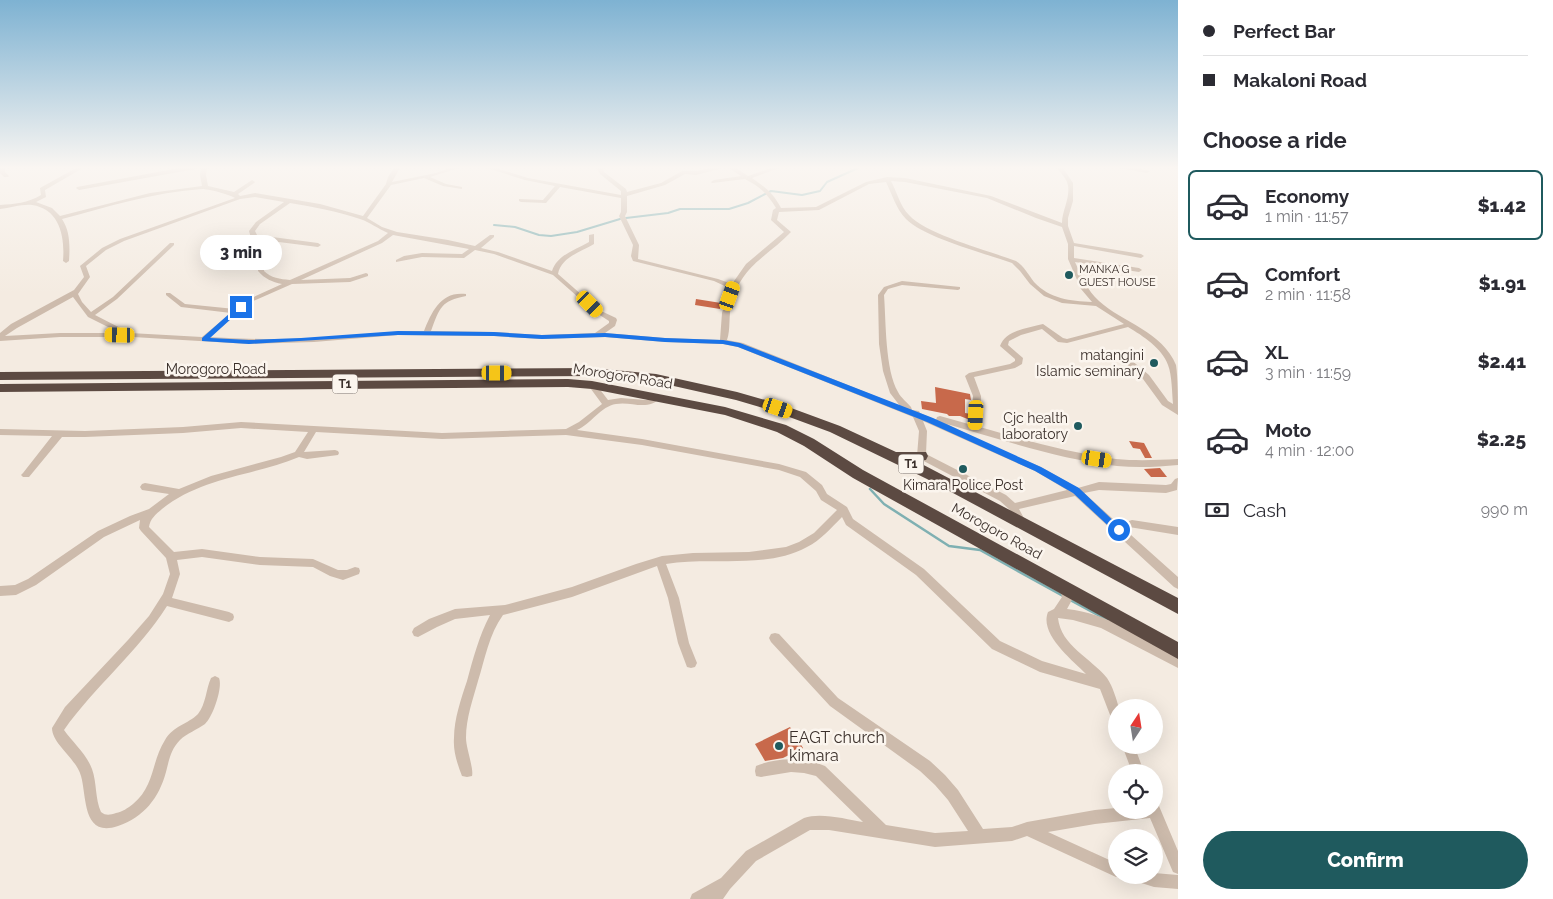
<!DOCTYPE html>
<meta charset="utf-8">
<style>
:root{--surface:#fff;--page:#f7f7f7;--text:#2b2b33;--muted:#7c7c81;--line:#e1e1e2;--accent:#1f5a5e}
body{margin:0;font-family:Raleway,sans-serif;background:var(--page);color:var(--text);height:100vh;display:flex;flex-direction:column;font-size:19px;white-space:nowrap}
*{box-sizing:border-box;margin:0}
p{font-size:16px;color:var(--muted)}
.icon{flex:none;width:28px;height:28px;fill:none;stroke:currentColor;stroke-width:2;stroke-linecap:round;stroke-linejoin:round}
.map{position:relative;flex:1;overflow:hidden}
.sheet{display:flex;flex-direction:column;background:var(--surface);width:375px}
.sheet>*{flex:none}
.top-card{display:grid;align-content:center;height:110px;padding:0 25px;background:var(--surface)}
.needle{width:32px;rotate:12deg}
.fabs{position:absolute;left:1108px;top:699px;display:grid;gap:10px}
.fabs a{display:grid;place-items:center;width:55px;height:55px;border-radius:50%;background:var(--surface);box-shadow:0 5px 20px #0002;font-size:25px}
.end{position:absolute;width:22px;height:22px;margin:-11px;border:6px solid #1a73e8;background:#fff;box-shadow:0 0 0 2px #fff}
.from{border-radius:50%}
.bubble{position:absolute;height:35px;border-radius:18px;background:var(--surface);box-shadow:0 5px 20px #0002;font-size:16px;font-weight:800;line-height:35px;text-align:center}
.car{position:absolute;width:15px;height:30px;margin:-15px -8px;border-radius:6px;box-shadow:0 0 4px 1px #0007;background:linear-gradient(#f5c518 24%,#345 0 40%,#f5c518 0 76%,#345 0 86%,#f5c518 0)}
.top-card b{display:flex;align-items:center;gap:18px;height:48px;font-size:19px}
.top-card b+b{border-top:1px solid var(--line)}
.top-card i{width:12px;height:12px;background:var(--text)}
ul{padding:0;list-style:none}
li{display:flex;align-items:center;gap:15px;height:70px;margin:0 10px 8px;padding:0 15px;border:2px solid transparent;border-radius:8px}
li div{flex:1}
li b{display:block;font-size:19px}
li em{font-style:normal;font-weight:800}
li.on{border-color:var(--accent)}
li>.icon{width:45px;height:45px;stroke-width:1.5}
h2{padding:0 25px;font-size:22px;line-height:60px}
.pay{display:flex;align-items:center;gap:12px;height:55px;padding:0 25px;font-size:19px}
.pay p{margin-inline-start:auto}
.cta{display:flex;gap:10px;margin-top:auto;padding:10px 25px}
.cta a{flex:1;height:58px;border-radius:30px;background:var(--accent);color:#fff;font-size:20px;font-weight:800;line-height:58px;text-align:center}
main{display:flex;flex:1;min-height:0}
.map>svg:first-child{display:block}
</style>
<main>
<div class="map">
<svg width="1178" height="899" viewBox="0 0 1178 899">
<rect width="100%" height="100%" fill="#f4ebe1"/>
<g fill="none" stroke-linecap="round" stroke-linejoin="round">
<g stroke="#7fb0b2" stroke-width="2">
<path d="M626,218L668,213L680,209H729L748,203L771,191L802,195L820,191L827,182L858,168"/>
<path d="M494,225L515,227L539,235L551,236L577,232L620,219"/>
</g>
<g stroke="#7fb0b2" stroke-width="2.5">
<path d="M870,489L884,504L949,546L980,550L1063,596"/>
<path d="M1070,600L1107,620"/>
</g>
</g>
<g fill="#c8694b">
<path d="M696,299L721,303L720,309L695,305Z"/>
<path d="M935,387L970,394L971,400L965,399V413L971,414L970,420L960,416H949L947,414L922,409L921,401L936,403Z"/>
<path d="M1129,441L1144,443L1152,458H1145L1140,449L1133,448Z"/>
<path d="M1160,468L1167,477H1151L1144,469Z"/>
<path d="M790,727L803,748L783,758L765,761L755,744Z"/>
</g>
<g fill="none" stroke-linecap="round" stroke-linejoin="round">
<g fill="#cdbbac" fill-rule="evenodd">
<path d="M0,168H5V172L9,176L8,177H4L0,173Z"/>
<path d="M76,168H83L45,190L46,197L36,202L52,208L60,216L150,193L202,186L200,175L201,168L79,190L76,188L77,187L179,168H207L206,175L208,186L234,192L252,180L255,182L254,183L238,194L240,196L255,193L320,204L363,216L386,184L388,177L394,168H400L392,182L436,173L450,168H459L430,177L446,184L462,187V189L443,186L424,178L391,185L367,218L382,227L397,232L448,240L475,246L490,235H494V237L481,248L498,252L552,271C557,255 575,250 589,242V235L594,234V244C581,252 561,257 558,274L599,310L616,318L617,320L615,326L605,333L665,338L720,340L722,313L729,288L714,281L633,261L631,256L633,245L619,216L621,212V198L560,187L546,203L521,202L519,201V199L543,200L555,186L525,180L487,168H496L528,178L621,195V191L600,174L597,168H603L604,172L626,189L627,192L661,183L682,171H696L712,168H723L696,175L685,174L665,185L627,196V212L625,216L639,245L638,259L718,279L732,284L746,264L784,232L771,220L773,210L776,208C767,193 760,187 745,179L712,183L711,182L714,180L741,176L729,168H736L748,176L771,168H779L752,178C766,188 773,193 781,208L816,207L866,182L887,177L905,178L991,196L1062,223C1062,210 1072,195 1067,182C1065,177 1060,172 1057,168H1063L1073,183V201L1068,218V226L1074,243L1141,254L1144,256L1141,258L1074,246V258L1139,268L1142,270L1139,272L1075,262C1082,277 1087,290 1099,301C1122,322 1163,332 1176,365C1178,378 1178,401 1178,415L1162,405L1143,379L1117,356L1121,354H1124L1149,375L1168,401L1173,404C1172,393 1172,375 1168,365C1162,348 1143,336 1128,327L1067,343L1058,342L1042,329L1021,335L1009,341L1008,345L1023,358L1022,364L1015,368L974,377L981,396L980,427C1025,440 1070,453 1116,459C1137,461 1157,460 1178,459V465C1158,467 1137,468 1117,466C1059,459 1003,440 947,424L987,444L1041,467L1078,488L1099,482L1166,485L1171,484L1175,479L1178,478L1177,490L1166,493L1099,490L1084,493L1178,577V589L1174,587L1075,496L1019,509L1026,522L1024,525L1021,526L1018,525L1010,510L1000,501L918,458L917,456L919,431L913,417L738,347L723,344L665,342L605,337L542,339L494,336L398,335L314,342L249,344L133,337H60L0,341V333L11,324L74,290L84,277L80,266L102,248L120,239L235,198C229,194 208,189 202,189C154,192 107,207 62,219C70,231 70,246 69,261L66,263L63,261C65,237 60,209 32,205C22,204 10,208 0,209V205C14,204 28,203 41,195L40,188ZM891,181L905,182L987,198L1036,218L1062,227L1068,244V259L1081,289L1092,302C1070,301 1050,299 1034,282C1028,274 1024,266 1016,261C990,251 927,235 909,215C900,206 897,192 891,181ZM886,182C892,194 896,209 906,219C925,238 984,253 1012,263L1020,271L1030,284L1044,296L1062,303L1096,306L1124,324L1067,339L1063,338L1043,324C1028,328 1006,330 1000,346L1015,359V361L1010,364L969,373L965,376L973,396L972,425L940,416L937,417L936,420L920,413L919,411L912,410L911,407C907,402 901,398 898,392C885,370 886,321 884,295L888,289L902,285L958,290L960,289V287L902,281L884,287L878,295L879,344L883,371L890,393L900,406L743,343L727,340C731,329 728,315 732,302C742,265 767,257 791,232L777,220L779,212L819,210L869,184ZM255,197L284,202L256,222L249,231L251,238L225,250L230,251L258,239L273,241L260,252L258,271C265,279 272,282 282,284L247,300L235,309L185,304L170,293H166V295L181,307L231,313L202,337L130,333L95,315L117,299L174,245V243H170L113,297L91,312L82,302L78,294L90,277L86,266L106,250L124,241L240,199ZM290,203C313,207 337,211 360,219C370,222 378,229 388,233L378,241L290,280C280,279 271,278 264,271L266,253L279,242L318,247L321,245L318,243L257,235L255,231L260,224ZM393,235L469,249L462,254L422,253L404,256L396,260V262L422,257L464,258L475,250L494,254L553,275L595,312L609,321V323L595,333L542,335L494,332L431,331C440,307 441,301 466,296V294C441,291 432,311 424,331C387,331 350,336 313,338C279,340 245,339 210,337L251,302L292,284L350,282L368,276V274L366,273L350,278L301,280L382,243ZM73,297L88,317L120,333H60L5,336L17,328ZM923,421L1035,471L1067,490L1015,503L1006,495L926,454L927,431Z"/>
<path d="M1119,168H1136L1150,171L1147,173Z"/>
<path d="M592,382L595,383L608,400L621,398L646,400L657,394L661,397C648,412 632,401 616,404C601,406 591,424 577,430L642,439L779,464L806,472L822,485L827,494L847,507L853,519L924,569L1000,641L1042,661L1086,674C1072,660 1039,634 1048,612L1054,609L1062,597L1059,587L1060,584L1064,582L1068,584L1073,598L1067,609C1107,613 1143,638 1178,657V668L1101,628L1073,620L1058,618C1061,646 1091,658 1107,678C1113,687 1116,698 1119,708H1116V722L1112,720L1100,689L1040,672L992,649L916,575L846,525L842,517C831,528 821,540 807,547C764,570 712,556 666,564L679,598L689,643L697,663L695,667L691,668L687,667L678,643L668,598L657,566L572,597L503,615C489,634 485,659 478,681C473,699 466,718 466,738C466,748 474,769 472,776L467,777L462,776C457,763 453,751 454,738C454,719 461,699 467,681C473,659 479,636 490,615L455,619L437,627L418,637L414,636L412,632L414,628L429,619L455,609L505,605L572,587L636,564L662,556L693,553L749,552L786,547L799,542L814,533L837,510L821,500L816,491L800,477L779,470L642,445L566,435L442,439L316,432L304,452L335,450L338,451L339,453L338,455L307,459L299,457C253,476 202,477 162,509C156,514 150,519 149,527L174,552L202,549L260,557L313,559L338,570H347L355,567L359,568L360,571L359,574L343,580L330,576L313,567L260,565L202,557L177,560L180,574L172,598L229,612L233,614L234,617L233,620L229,622L167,606C138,652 95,686 64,730C73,743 86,753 92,769C97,783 95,799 101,812C106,816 110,815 116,813C122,812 128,808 133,804C155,786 151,762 165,740C173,726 188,724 198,714C206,704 206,689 211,678L215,676L219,678C223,687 213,717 205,724C197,730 187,733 180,740C171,749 169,760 166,772C159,798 144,817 118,826C82,838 87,797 81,776C76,758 52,744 52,728L65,707L128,640L149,616L163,594L170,574L166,558L141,531L139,528L140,520L104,537L36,585L16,595L0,596V586L15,585L28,579L98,531L130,516L149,509L169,494L142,490L140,487L142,484L145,483L179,489L211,476L281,457L295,452L308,432L241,428L183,433L85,437H62L29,477H23L21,475L23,473L52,436L0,435V429L85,431L183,427L241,422L442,433L566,429L579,422L602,404L588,385Z"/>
<path d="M1132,520L1178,527V535L1129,527L1127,524L1129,521Z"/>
<path d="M775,633L779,634L838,698L930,761L945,775L958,790L983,829L1012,827L1027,822L1095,810L1116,808V810H1154V804L1159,806L1178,851V874L1173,872L1150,818L1095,824L1048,832L1116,863V875H1121L1116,877L1027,836L1012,841L935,847L829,830H810L756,861L730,889L723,899H690L692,894L721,878L746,851L804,818C820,812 846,819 863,822L816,776L804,773L791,772L761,777L756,776L755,771L756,766C778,757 803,757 825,766L886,825L935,833L968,831L948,800L935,785L920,771L830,706L771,642L769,638L771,634Z"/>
<path d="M1122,745H1134L1144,772H1132Z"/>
<path d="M1154,873L1178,875V889L1154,887L1132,880L1130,875H1154Z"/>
</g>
<g fill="#5c4a42" fill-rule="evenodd">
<path d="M593,368L656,374L737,392L783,405L840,426L896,452H926L928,456L926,460L916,461L1178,598V614L927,479L830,432L773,411L736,400L656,382L593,376L0,380V372Z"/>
<path d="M568,379L592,381L725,407L786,425L814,439L863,470L1178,642V659L853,478L804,446L777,432L725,415L592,389L568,387L0,392V384Z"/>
</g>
</g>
<linearGradient id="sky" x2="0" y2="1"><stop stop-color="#7eb2d2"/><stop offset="0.57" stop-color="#faf6f2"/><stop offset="1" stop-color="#faf6f2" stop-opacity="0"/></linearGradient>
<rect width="1178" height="294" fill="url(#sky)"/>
<path fill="#1a73e8" d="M239,305L244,307L210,338L249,340L301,338L398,331L494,332L542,335L605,333L665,338L723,340L740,343L933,418L1041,467L1079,488L1123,530L1122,533H1116L1073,493L1035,471L927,422L738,347L723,344L665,342L605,337L542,339L494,336L398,335L249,344L202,341V338Z"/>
<g fill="#1f5a5e" stroke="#fbf5ee" stroke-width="2">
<circle cx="1069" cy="275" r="5"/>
<circle cx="1154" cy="363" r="5"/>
<circle cx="1078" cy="426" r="5"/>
<circle cx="963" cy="469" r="5"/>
<circle cx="779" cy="746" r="5"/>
</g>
<g text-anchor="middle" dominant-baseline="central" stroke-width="5" stroke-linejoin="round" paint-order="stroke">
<g font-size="11" fill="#3b302b" stroke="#fbf5ee" text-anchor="start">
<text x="1079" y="269">MANKA G<tspan x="1079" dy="13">GUEST HOUSE</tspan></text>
</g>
<g fill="#fbf5ee" stroke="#756b66" stroke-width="1">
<rect x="332.5" y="374.5" width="25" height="19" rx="4"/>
<rect x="898.5" y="454.5" width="25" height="19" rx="4"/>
</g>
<g font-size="12" font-weight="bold" fill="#3b302b">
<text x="345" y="384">T1</text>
<text x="911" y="464">T1</text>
</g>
<g font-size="14" fill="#3b302b" stroke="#fbf5ee" text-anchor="end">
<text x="1144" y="355">matangini<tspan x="1144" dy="16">Islamic seminary</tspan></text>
<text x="1068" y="418">Cjc health<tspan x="1068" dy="16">laboratory</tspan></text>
<text x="963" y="485" text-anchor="middle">Kimara Police Post</text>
</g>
<g font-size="14" fill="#3b302b" stroke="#fbf5ee">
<text x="216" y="369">Morogoro Road</text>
<text transform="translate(623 376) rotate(9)">Morogoro Road</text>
<text transform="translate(997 531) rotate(29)">Morogoro Road</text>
</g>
<g font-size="16" fill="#3b302b" stroke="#fbf5ee" text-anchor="start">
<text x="789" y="737">EAGT church<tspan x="789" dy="18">kimara</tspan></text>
</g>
</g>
</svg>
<div class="fabs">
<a><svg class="needle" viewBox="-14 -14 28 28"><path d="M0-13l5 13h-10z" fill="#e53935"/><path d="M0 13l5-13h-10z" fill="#7c7c81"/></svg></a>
<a><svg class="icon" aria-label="locate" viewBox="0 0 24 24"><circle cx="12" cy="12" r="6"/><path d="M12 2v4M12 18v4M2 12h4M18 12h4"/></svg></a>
<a><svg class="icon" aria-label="layers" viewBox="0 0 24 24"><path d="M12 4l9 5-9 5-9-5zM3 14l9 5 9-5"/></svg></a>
</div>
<i class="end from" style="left:1119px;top:530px"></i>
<i class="end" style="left:241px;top:307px"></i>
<div class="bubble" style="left:200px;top:235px;width:82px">3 min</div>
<i class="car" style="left:730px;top:296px;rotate:20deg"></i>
<i class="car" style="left:590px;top:304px;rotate:135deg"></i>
<i class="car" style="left:120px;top:335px;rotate:271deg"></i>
<i class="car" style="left:497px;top:373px;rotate:90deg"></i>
<i class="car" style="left:778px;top:408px;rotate:109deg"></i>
<i class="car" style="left:976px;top:415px;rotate:183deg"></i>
<i class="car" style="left:1097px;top:459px;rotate:99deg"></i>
</div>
<section class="sheet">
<div class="top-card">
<b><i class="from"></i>Perfect Bar</b>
<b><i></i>Makaloni Road</b>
</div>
<h2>Choose a ride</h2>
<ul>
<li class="on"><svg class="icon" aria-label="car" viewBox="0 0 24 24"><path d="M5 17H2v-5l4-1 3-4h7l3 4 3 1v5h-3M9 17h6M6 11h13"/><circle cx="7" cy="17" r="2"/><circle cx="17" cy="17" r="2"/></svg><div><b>Economy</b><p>1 min · 11:57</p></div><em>$1.42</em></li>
<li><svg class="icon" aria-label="car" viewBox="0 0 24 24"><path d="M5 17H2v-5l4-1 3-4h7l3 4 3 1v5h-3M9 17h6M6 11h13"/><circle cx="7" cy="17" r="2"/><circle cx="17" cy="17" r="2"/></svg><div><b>Comfort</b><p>2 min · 11:58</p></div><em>$1.91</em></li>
<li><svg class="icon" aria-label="car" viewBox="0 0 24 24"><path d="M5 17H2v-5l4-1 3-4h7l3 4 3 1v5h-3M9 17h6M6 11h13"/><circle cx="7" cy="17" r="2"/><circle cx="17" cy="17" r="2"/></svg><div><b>XL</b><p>3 min · 11:59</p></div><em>$2.41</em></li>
<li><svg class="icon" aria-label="car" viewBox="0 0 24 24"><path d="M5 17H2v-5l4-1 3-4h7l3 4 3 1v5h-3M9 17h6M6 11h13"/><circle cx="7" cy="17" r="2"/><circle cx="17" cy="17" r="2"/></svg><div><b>Moto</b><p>4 min · 12:00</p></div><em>$2.25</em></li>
</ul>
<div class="pay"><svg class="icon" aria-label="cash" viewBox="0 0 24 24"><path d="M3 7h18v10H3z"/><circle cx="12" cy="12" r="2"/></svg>Cash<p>990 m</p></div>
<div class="cta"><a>Confirm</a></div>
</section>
</main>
